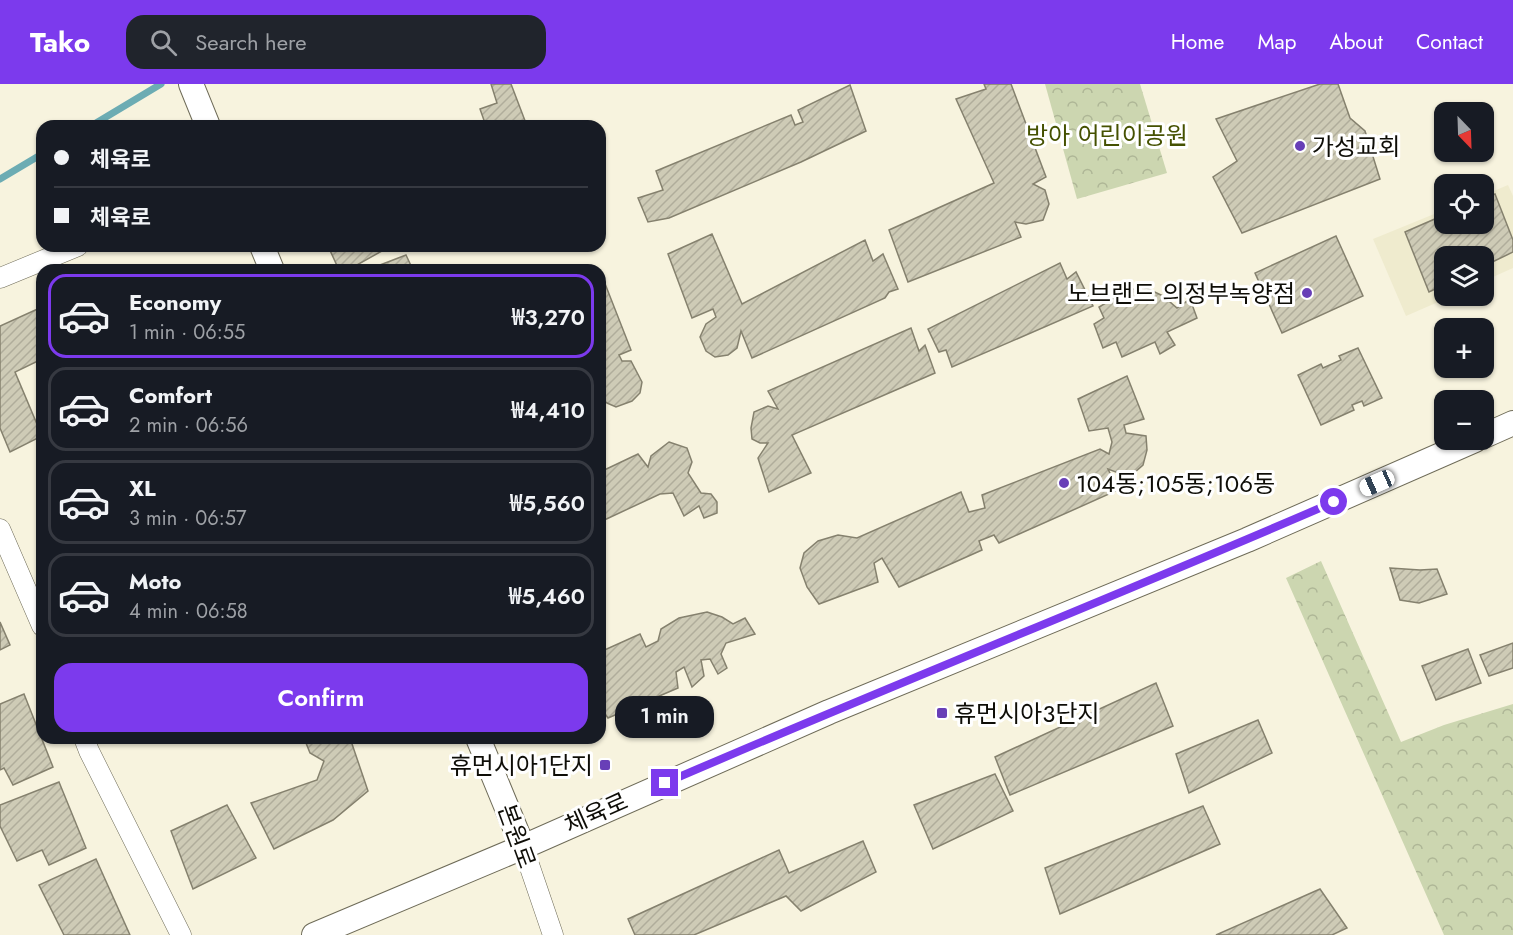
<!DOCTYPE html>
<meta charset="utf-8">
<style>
:root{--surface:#171b24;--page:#20242c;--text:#f1f3f6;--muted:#9ea1a6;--line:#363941;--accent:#7c3aed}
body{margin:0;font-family:Jost,"Noto Sans KR",sans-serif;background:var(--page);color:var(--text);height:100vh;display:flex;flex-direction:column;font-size:22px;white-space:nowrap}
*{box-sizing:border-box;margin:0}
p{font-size:20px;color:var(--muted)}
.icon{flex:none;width:33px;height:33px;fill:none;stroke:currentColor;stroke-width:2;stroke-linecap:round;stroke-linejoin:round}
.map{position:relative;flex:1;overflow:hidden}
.details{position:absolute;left:36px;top:180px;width:570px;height:480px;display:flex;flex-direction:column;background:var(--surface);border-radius:18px;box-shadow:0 2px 4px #0004}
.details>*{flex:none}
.hud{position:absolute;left:36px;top:36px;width:570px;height:132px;border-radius:18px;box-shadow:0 2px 4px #0004;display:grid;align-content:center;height:132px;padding:0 18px;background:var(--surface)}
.needle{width:39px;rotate:157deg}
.fabs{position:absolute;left:1434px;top:18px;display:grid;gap:12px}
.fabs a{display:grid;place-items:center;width:60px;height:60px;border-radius:12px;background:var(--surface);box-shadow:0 2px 4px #0004;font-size:30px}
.end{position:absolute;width:27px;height:27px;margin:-14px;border:8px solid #7c3aed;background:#fff;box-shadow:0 0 0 3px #fff}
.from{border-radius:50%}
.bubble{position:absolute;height:42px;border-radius:18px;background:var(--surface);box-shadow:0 2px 4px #0004;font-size:20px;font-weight:600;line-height:42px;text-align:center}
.car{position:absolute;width:18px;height:36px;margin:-18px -9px;border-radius:8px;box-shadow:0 0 4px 2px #0007;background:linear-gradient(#fff 24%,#345 0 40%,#fff 0 76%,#345 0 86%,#fff 0)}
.hud b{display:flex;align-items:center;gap:21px;height:57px;font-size:22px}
.hud b+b{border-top:2px solid var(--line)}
.hud i{width:15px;height:15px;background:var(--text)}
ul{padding:10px 0 0;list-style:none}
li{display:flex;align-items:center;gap:18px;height:84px;margin:0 12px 9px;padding:0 6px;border:3px solid var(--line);border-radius:18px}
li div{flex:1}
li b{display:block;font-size:22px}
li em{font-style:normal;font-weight:600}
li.selected{border-color:var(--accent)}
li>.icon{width:54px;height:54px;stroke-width:1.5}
.button{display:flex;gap:12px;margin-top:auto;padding:12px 18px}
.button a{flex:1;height:69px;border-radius:18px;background:var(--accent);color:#fff;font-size:24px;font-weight:600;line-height:69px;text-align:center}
header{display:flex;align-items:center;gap:36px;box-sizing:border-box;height:84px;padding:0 30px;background:var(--accent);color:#fff}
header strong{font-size:28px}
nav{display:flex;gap:33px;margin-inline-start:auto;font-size:21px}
.search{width:420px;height:54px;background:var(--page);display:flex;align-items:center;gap:15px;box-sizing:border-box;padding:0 21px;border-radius:18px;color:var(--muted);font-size:22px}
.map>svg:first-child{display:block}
</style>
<header>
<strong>Tako</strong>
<div class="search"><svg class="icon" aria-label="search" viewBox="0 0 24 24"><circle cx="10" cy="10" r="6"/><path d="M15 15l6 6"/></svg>Search here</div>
<nav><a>Home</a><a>Map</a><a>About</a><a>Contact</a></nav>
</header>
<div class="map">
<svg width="1513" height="851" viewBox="0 0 1513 851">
<defs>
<pattern id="park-crowns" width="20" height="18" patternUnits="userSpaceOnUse" patternTransform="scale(1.5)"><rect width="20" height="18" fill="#ccd6b0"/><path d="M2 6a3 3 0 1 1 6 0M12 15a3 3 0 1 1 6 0" fill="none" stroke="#aeb696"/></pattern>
<pattern id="building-hatch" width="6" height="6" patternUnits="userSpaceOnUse" patternTransform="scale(1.5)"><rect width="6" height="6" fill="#cecbb6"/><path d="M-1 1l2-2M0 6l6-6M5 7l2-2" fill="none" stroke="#b0ad9b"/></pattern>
</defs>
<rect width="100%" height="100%" fill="#f7f3de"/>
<path fill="#efebce" d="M1508,101L1513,112V184L1484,197V172H1444V212H1452L1406,232L1373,155L1444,126V140H1484V111Z"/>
<g fill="url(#park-crowns)">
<path d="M1045,0H1140L1167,89L1077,115Z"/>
<path d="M1321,477L1401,658L1444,641L1513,620V851H1444L1286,494Z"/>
</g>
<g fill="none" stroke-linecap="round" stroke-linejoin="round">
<g stroke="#6cacb3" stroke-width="7">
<path d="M91,42L161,0"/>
<path d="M0,95L42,70"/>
</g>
</g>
<g fill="url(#building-hatch)" stroke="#85816e" stroke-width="1.5">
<path d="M491,0H511L527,42H486L480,25L497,19Z"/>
<path d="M984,0H1011L1046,93L1033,100L1045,106L1049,120L1043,136L1026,140L1015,138L1021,153L908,198L889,146L994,99L956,15L986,5Z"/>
<path d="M1320,0H1338L1350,34L1365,47L1380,95L1242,149L1213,93L1237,77L1216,35Z"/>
<path d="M850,1L866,47L801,78L669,134L648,138L638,114L663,106L656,87L791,31L795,41L803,38L798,26Z"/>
<path d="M1495,110L1513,156V168L1484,182V172H1444V201L1429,208L1405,148L1444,131V140H1484V114Z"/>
<path d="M712,150L742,220L865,156L873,177L883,170L898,205L889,208L885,214L752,274L741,247L737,264L728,271L715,273L706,267L700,253L706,240L716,233L713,225L692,234L668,170Z"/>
<path d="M1336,152L1363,212L1282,249L1255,189Z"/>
<path d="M328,162H389V163L348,186H339Z"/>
<path d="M406,171L413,186H367Z"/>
<path d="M1060,179L1067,195L1076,188L1093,222L952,283L946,266L939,268L928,245Z"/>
<path d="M602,192L631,266L619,271L622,277H631L642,298L640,309L632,317L616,323L607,319L600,313V193Z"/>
<path d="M1142,202L1163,212L1177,224L1190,215L1197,234L1167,248L1175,261L1160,270L1155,258L1122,273L1116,258L1103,264L1094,240L1104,234L1099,223L1121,210Z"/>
<path d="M42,223V275L15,288L42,352L10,368L0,344V242Z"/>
<path d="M911,244L919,267L925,261L935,289L792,351L811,389L769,408L758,374L768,359H760L752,355L751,344L754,328L768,322L778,325L768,307Z"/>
<path d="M1358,264L1382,314L1364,322L1362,317L1352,321L1354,326L1321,341L1298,291L1321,280L1323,284L1341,276L1339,272Z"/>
<path d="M1127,292L1144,335L1124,341L1126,349L1146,352L1147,366L1143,381L1135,388L1124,391L1108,385L1118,406L999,459L994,451L979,457L982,466L899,503L882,474L874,479L878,498L819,520L807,503L800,484L804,469L818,457L838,451L857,454L961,408L969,428L985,424L982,411L1100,365L1109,370L1112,358L1108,344L1089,347L1078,315Z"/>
<path d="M669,358L687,364L692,378L688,389L701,409L711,410L717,418V429L704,434L699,422L684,432L673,409L660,410L600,438V388L638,370L648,383L651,372Z"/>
<path d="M1390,484L1420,486L1437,485L1447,510L1419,519L1400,516Z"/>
<path d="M707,528L722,533L733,540L745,534L755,550L726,559L721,570L727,584L718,590L710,575L701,576L704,592L692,603L684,583L676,588L678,604L608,634L600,623V568L640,550L646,563L658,557L661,545L679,534Z"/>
<path d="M0,538L10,561L0,566Z"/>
<path d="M1513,559V584L1489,592L1480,571Z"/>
<path d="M1468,565L1481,599L1436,616L1422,582Z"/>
<path d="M1156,599L1173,642L1010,711L995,673Z"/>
<path d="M24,610L53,683L13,701L4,684L0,686V620Z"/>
<path d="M1258,636L1272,669L1189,709L1176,670Z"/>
<path d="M304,654H350L368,707L333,736L274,765L251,719L317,696L324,677L310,669Z"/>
<path d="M995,690L1013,727L933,765L914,721Z"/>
<path d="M59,698L86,764L49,781L42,766L17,777L0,742V721Z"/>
<path d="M227,721L256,774L193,805L171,747Z"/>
<path d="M1203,722L1220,760L1060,830L1045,784Z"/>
<path d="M863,757L876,788L801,827L786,812L694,851H635L628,835L779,766L789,789Z"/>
<path d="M96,775L130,851H64L39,801Z"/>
<path d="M1320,805L1347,844L1332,851H1216Z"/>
</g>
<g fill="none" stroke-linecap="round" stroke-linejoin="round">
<defs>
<g id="minor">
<path d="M0,194L78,162"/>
<path d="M0,445L42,542"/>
<path d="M84,654L89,667L181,851"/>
<path d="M523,763L553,851"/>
</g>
<g id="tertiary">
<path d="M191,0L208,42"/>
<path d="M262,162L272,186"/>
<path d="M1484,352L1513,339"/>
<path d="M478,654L523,763"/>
<path d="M314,851L523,763L829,628L1247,456L1475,356"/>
</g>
</defs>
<use href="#minor" stroke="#6e6b58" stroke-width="21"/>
<use href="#tertiary" stroke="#6e6b58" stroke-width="26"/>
<use href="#minor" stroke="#fff" stroke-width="20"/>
<use href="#tertiary" stroke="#fff" stroke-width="24"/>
</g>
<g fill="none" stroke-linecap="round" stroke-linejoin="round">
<path stroke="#7c3aed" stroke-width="8" d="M665,699C887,603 1112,514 1334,418"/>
</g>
<g fill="#683fb7" stroke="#fff" stroke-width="2">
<circle cx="1300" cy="62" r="6"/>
<circle cx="1307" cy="209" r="6"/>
<circle cx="1064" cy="399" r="6"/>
<rect x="936" y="623" width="12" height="12" rx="3"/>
<rect x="599" y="675" width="12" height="12" rx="3"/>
</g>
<g text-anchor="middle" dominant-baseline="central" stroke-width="6" stroke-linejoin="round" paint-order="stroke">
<g font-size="24" fill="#455101" stroke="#fff">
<text x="1107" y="51">방아 어린이공원</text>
</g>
<g font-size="24" fill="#0e0d07" stroke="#fff" text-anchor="start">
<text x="1312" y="62">가성교회</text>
<text x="1295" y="209" text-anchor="end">노브랜드 의정부녹양점</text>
<text x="1076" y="399">104동;105동;106동</text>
<text x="954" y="629">휴먼시아3단지</text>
<text x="593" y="681" text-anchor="end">휴먼시아1단지</text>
</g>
<g font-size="24" fill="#0e0d07" stroke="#fff">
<text transform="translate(596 729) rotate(-24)">체육로</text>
<text transform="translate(517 752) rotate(70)">본원로</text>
</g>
</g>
</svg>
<div class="fabs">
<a><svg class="needle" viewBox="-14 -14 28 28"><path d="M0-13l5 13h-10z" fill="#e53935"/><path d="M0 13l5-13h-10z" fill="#9ea1a6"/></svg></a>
<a><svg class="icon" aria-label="locate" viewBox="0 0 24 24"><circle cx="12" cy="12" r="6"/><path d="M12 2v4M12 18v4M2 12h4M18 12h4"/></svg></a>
<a><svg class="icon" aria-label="layers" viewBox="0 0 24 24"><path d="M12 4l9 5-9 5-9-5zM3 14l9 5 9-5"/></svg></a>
<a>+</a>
<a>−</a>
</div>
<i class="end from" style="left:1334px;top:418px"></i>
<i class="end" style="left:665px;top:699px"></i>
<div class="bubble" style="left:615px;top:612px;width:99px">1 min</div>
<i class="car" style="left:1377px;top:399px;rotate:246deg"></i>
<div class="hud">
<b><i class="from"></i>체육로</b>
<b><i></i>체육로</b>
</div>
<section class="details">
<ul>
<li class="selected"><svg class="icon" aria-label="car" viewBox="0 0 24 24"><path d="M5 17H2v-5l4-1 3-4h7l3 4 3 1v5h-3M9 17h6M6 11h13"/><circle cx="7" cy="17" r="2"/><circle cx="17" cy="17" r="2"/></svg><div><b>Economy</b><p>1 min · 06:55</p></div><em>₩3,270</em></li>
<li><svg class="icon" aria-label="car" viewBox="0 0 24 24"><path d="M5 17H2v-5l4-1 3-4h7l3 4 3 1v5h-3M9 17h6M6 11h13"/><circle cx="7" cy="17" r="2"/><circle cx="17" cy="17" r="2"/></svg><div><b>Comfort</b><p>2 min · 06:56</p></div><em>₩4,410</em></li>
<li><svg class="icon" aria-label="car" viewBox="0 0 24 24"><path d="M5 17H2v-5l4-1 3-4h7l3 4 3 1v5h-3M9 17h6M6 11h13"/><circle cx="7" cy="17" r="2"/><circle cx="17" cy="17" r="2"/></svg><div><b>XL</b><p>3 min · 06:57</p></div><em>₩5,560</em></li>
<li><svg class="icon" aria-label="car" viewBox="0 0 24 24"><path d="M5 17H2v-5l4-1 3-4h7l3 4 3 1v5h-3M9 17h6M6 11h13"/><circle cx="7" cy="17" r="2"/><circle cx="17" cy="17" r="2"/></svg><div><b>Moto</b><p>4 min · 06:58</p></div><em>₩5,460</em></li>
</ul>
<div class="button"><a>Confirm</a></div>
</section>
</div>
